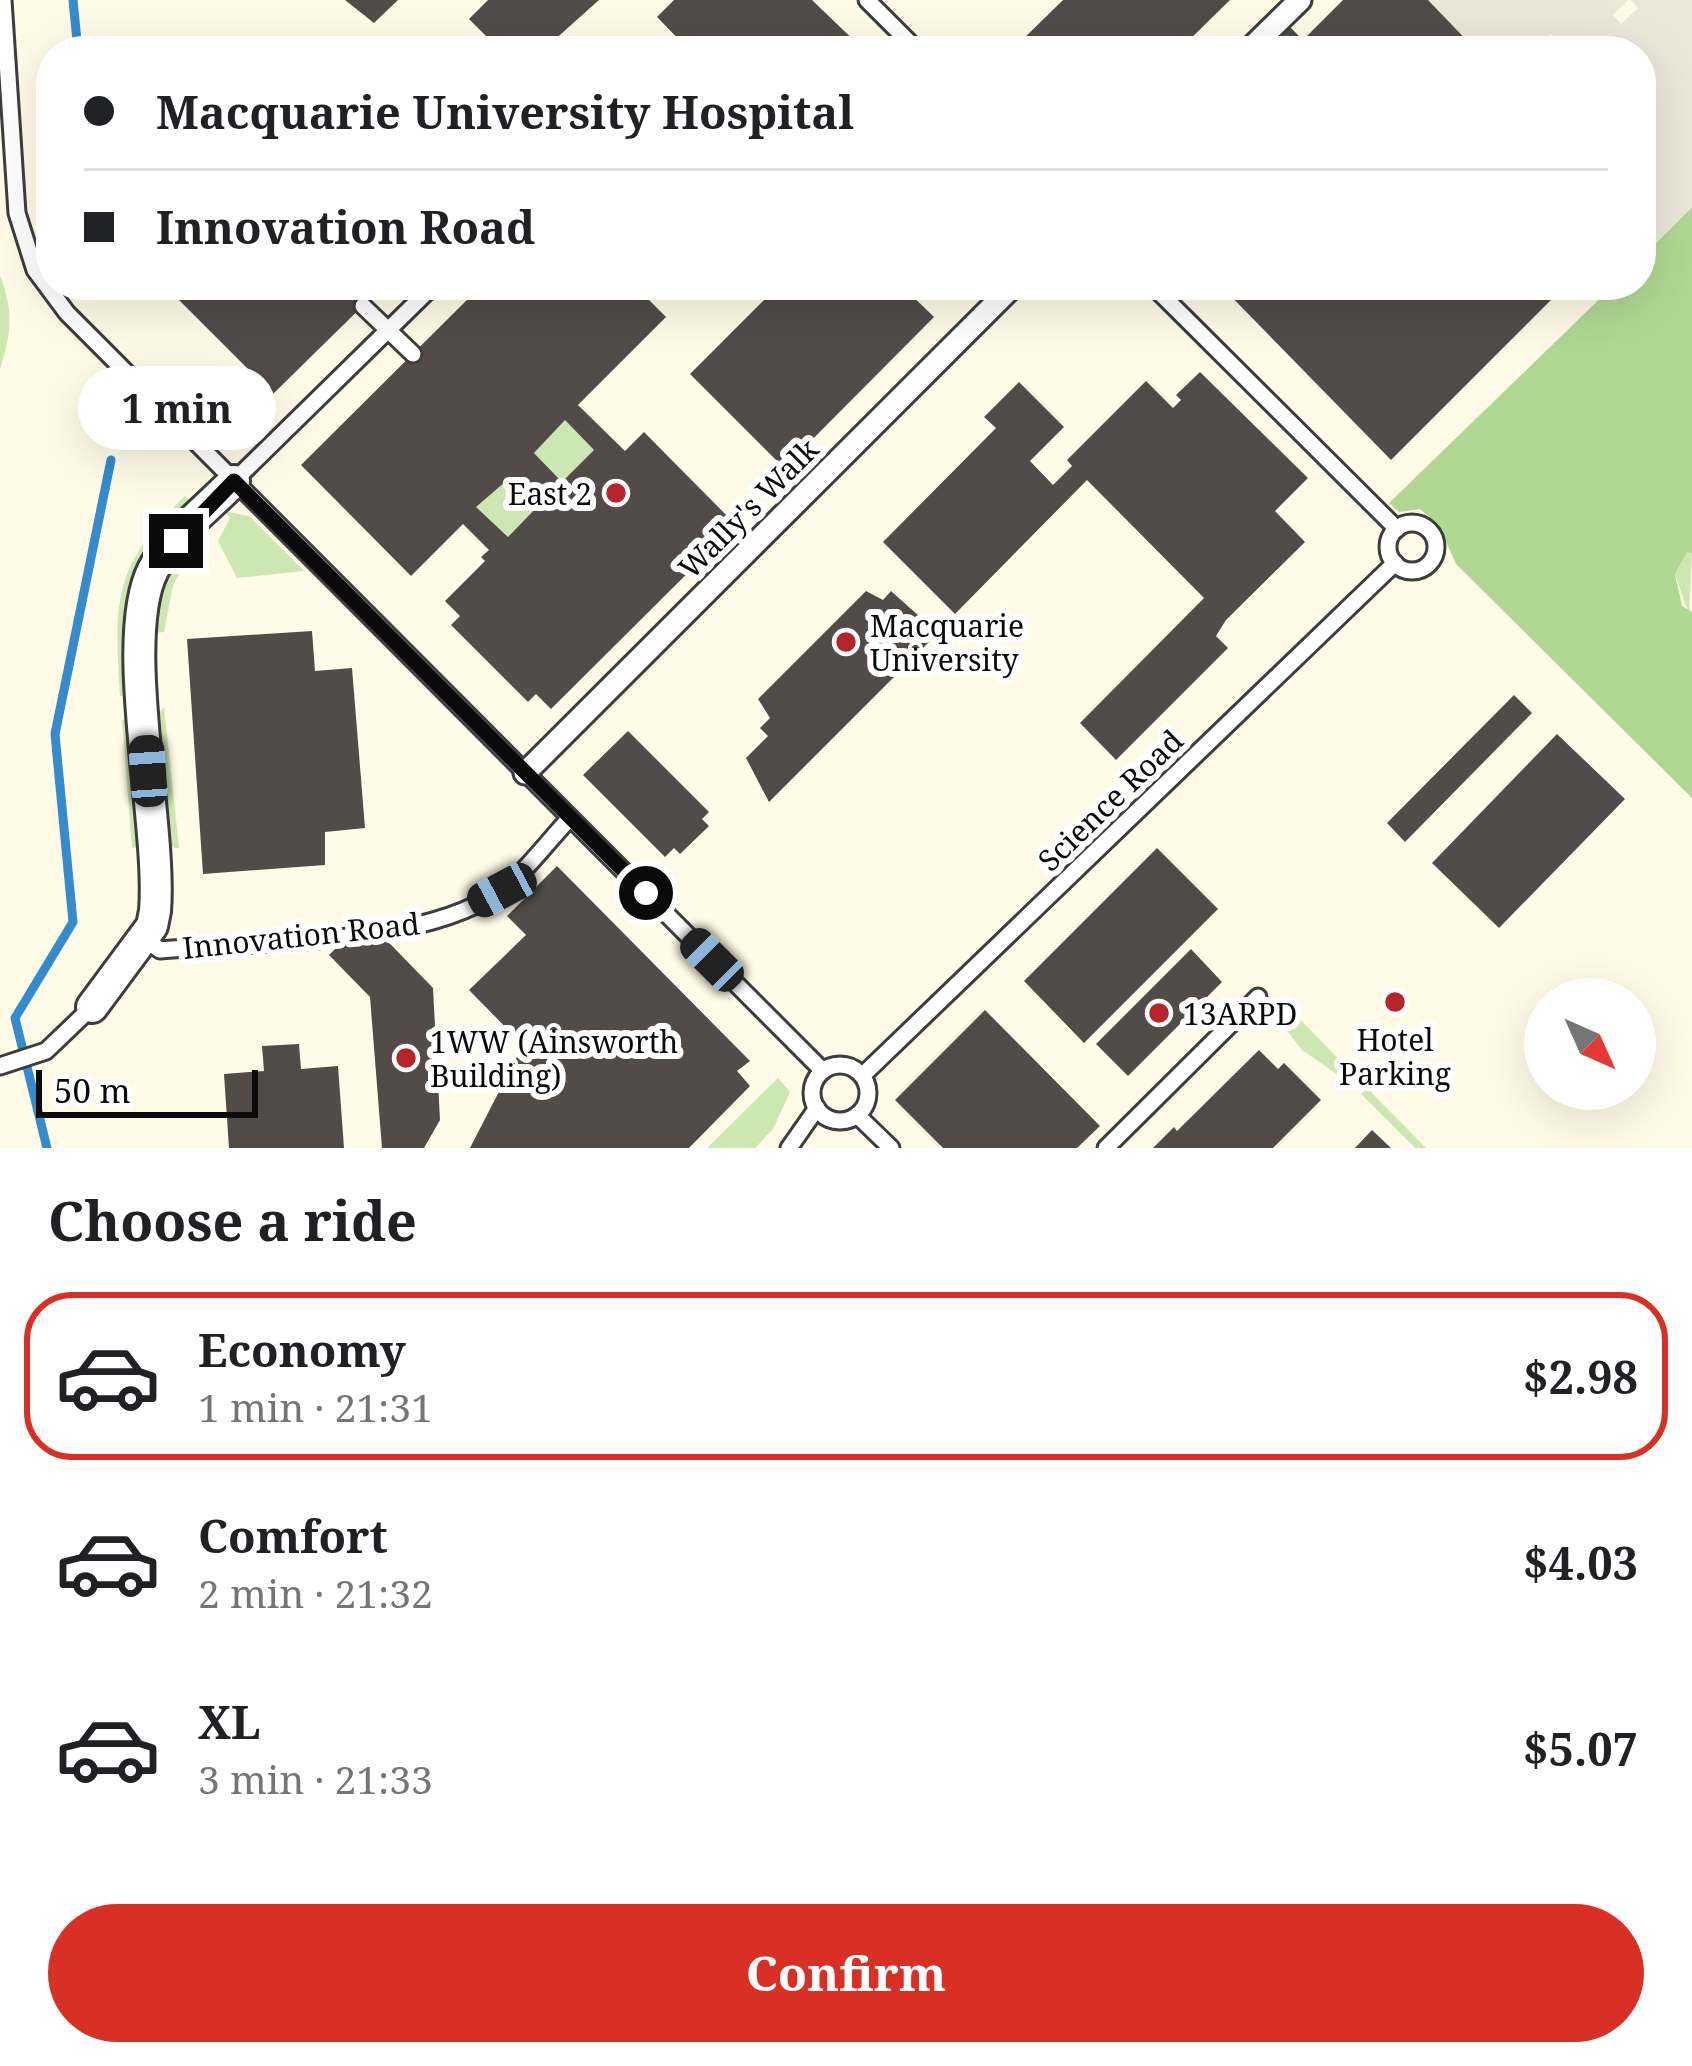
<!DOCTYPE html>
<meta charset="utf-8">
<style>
:root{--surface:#fff;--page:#f6f6f6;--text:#202124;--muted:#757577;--line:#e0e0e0;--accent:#d93025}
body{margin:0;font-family:"Noto Serif",serif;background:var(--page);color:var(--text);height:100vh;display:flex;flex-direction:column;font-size:45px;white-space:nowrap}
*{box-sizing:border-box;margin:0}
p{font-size:39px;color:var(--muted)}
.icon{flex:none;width:66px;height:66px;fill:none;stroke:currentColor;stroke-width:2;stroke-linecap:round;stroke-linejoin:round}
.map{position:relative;height:1148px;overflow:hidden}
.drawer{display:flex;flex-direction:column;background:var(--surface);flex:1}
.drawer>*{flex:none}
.guide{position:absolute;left:36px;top:36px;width:1620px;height:264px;border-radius:48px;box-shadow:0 12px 48px #0002;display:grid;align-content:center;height:264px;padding:0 48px;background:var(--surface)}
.needle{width:78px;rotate:135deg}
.buttons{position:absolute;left:1524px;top:978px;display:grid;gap:24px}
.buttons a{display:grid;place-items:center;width:132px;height:132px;border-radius:50%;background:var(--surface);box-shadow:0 12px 48px #0002;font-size:60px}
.scale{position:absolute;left:36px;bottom:30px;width:222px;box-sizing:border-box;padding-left:12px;border:6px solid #0a0a0a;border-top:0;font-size:33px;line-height:42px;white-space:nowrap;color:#0a0a0a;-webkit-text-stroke:9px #fff;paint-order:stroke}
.end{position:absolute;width:54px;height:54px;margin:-27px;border:15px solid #0a0a0a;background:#fff;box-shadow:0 0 0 6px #fff}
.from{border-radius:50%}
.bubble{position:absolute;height:84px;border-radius:42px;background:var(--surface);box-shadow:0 12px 48px #0002;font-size:39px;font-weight:700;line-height:84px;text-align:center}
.car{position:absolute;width:36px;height:72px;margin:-36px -18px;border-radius:15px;box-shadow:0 0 9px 3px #0007;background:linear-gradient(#222 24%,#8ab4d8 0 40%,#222 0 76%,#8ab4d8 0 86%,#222 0)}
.guide b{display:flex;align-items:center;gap:42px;height:114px;font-size:45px}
.guide b+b{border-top:3px solid var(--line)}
.guide i{width:30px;height:30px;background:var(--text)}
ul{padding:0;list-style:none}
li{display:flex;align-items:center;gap:36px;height:168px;margin:0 24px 18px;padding:0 24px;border:6px solid transparent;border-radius:48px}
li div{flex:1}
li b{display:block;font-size:45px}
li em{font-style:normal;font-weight:700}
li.active{border-color:var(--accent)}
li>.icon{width:108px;height:108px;stroke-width:1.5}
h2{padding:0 48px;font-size:54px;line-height:144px}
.action{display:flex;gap:24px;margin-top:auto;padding:24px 48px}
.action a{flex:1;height:138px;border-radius:72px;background:var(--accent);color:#fff;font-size:48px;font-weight:700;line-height:138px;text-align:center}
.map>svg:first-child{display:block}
</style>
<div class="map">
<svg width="1692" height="1148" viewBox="0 0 1692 1148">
<rect width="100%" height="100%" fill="#fffbe7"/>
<g fill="#cde7b3">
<path d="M0,276C14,311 11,334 0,369Z"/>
<path d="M565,420L594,450L562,482L534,453Z"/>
<path d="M511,477L540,504L508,537L476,507Z"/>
<path d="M185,496L193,504C123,584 123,590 131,695L120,696C114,599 113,567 185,496Z"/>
<path d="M224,511L249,516L304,571L237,578L218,541L230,518Z"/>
<path d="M205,531L173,585L164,632L154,633L163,582Z"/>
<path d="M1687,551L1692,553L1689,614L1675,574Z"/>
<path d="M164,707L179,848H174L169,843L160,712Z"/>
<path d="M133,719L141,847L132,848L122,720Z"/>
<path d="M1281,1000L1285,1004L1360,1081L1354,1086L1302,1050L1271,1010Z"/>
<path d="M778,1078L790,1092L773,1129L755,1148H707Z"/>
<path d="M1367,1088L1426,1148H1415L1361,1094Z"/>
</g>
<path fill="#b0d892" d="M1692,207V553L1687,552L1675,574L1682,606L1692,612V798L1456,564L1438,524L1420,509L1399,512L1389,503L1614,285H1641V258Z"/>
<path fill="#ece7d9" d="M1428,0H1628L1613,15L1621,24L1638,8L1630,0H1692V207L1641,258V51L1627,44L1620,51H1593L1588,39L1575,51H1552L1560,43L1551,34L1536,51H1477Z"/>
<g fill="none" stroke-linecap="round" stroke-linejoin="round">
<g stroke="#358bcb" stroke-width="9">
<path d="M73,0L78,51"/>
<path d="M102,285V290"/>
<path d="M47,1148L15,1018L73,922L55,734L111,460"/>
</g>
</g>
<g fill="#524b47" fill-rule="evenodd">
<path d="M345,0H398L374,23Z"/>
<path d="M488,0H599L542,51H501L469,19Z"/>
<path d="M674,0H812L865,51H690L657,17Z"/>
<path d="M1063,0H1230L1178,51H1011Z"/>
<path d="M1343,0H1428L1477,51H1270L1290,27L1303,40Z"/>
<path d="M416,38L429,51H403Z"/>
<path d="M179,285H384L273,394L178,299L186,292Z"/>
<path d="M482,285H634L666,317L578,405L625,451L644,432L736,525L551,709L536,694L528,702L451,625L460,616L445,601L485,561L481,557L489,550L463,524L411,576L301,465ZM565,420L594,450L562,482L534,453ZM511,477L540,504L508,537L476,507Z"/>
<path d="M779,285H901L934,317L784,468L690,374Z"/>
<path d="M926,285H956L936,295Z"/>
<path d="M1220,285H1566L1391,460Z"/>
<path d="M1200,372L1308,478L1275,511L1305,542L1226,620L1216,636L1228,648L1116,760L1080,723L1204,598L1087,480L955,614L883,542L996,428L984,417L1019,382L1064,427L1030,461L1053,485L1072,466L1067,460L1146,381L1173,408L1181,400L1176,395Z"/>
<path d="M866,591L883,600L891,591L938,633L769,802L746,758L768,736L760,728L770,718L758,699Z"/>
<path d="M312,631L315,671L352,668L365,828L325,832V865L203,874L187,639Z"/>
<path d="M1514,695L1532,713L1405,842L1387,823Z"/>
<path d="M628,731L709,812L702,819L709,826L680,854L674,848L665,857L583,775Z"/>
<path d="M1557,734L1625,799L1499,928L1432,863Z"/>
<path d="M1157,848L1218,909L1084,1043L1024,981Z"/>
<path d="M557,866L750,1061L737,1071L750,1086L689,1148H470L523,1045L469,990L526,935L507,916Z"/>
<path d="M366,919L433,988L440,1120L424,1148H382L370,997L329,955Z"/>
<path d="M1191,949L1222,982L1128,1076L1096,1044Z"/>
<path d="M985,1010L1100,1126L1077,1148H943L895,1100Z"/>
<path d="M299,1044L301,1069L338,1066L344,1148H229L224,1074L264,1071L262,1046Z"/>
<path d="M1259,1050L1278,1069L1284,1063L1321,1100L1273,1148H1153L1174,1127L1177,1131Z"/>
<path d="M1372,1130L1391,1148H1355Z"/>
</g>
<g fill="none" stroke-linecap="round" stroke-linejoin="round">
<defs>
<g id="service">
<path d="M3,0L17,213L35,270L67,313L823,1071"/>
<path d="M867,0L918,51"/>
<path d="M1152,285L1397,529"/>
<path d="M363,306L413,354"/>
<path d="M234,481L434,285"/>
<circle cx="1412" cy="547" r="24"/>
<path d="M143,938L160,950C257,941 421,947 500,891C526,872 548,841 570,818"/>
<circle cx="840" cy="1093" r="28"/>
<path d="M0,1066L46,1051L92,1007"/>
<path d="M863,1075L1395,563"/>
<path d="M857,1115L891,1148"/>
<path d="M789,1148L817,1108"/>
<path d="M1106,1148L1258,997"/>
</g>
<g id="pedestrian">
<path d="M1248,51L1300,0"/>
<path d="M525,773L1014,285"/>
</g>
<path id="minor" d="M92,1007L152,926L155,911C162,825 118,639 153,570C170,536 208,508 234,481"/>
</defs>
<use href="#service" stroke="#3d3d3d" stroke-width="21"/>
<use href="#pedestrian" stroke="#3d3d3d" stroke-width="27"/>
<use href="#minor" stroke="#3d3d3d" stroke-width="36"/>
<use href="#service" stroke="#fff" stroke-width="15"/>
<use href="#pedestrian" stroke="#fff" stroke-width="21"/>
<use href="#minor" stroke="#fff" stroke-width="30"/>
</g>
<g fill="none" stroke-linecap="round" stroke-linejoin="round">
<path stroke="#0a0a0a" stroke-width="15" d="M176,541L234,481L646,893"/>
</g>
<g fill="#b62529" stroke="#fff" stroke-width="4.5">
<circle cx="616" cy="493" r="12"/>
<circle cx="846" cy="642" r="12"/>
<circle cx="1395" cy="1002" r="12"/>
<circle cx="1159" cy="1013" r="12"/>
<circle cx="406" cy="1058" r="12"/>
</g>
<g text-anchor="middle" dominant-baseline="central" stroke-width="12" stroke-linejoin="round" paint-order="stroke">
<g font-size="30" fill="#0a0a0a" stroke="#fff" text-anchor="start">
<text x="592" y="493" text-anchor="end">East 2</text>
<text x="870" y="625">Macquarie<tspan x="870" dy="34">University</tspan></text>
<text x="1183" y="1013">13ARPD</text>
<text x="1395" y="1039" text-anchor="middle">Hotel<tspan x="1395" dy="34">Parking</tspan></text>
<text x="430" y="1041">1WW (Ainsworth<tspan x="430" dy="34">Building)</tspan></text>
</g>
<g font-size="30" fill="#0a0a0a" stroke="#fff">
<text transform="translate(748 508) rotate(-45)">Wally's Walk</text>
<text transform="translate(1110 800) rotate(-44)">Science Road</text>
<text transform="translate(301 935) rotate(-6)">Innovation Road</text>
</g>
</g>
</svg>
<div class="buttons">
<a><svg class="needle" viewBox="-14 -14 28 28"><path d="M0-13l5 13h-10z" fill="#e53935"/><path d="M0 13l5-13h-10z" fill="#757577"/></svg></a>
</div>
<div class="scale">50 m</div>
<i class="end from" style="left:646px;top:893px"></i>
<i class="end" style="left:176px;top:541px"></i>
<div class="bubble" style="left:78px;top:366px;width:198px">1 min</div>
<i class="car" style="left:148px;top:771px;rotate:356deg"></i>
<i class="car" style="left:502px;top:890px;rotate:242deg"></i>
<i class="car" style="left:712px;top:960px;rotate:315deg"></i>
<div class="guide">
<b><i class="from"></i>Macquarie University Hospital</b>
<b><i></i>Innovation Road</b>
</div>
</div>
<section class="drawer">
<h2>Choose a ride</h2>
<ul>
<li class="active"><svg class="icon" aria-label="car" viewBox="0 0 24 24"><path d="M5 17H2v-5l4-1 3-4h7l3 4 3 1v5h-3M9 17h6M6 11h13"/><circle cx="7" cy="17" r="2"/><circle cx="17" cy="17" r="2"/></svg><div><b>Economy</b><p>1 min · 21:31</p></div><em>$2.98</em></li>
<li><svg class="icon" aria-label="car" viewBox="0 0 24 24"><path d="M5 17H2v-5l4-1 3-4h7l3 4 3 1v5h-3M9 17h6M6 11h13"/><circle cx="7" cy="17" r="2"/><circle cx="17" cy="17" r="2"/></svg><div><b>Comfort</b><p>2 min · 21:32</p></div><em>$4.03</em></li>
<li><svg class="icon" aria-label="car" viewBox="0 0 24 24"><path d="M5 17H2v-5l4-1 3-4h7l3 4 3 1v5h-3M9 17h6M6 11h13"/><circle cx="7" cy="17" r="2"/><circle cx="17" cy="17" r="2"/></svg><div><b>XL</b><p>3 min · 21:33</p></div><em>$5.07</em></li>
</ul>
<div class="action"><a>Confirm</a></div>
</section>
